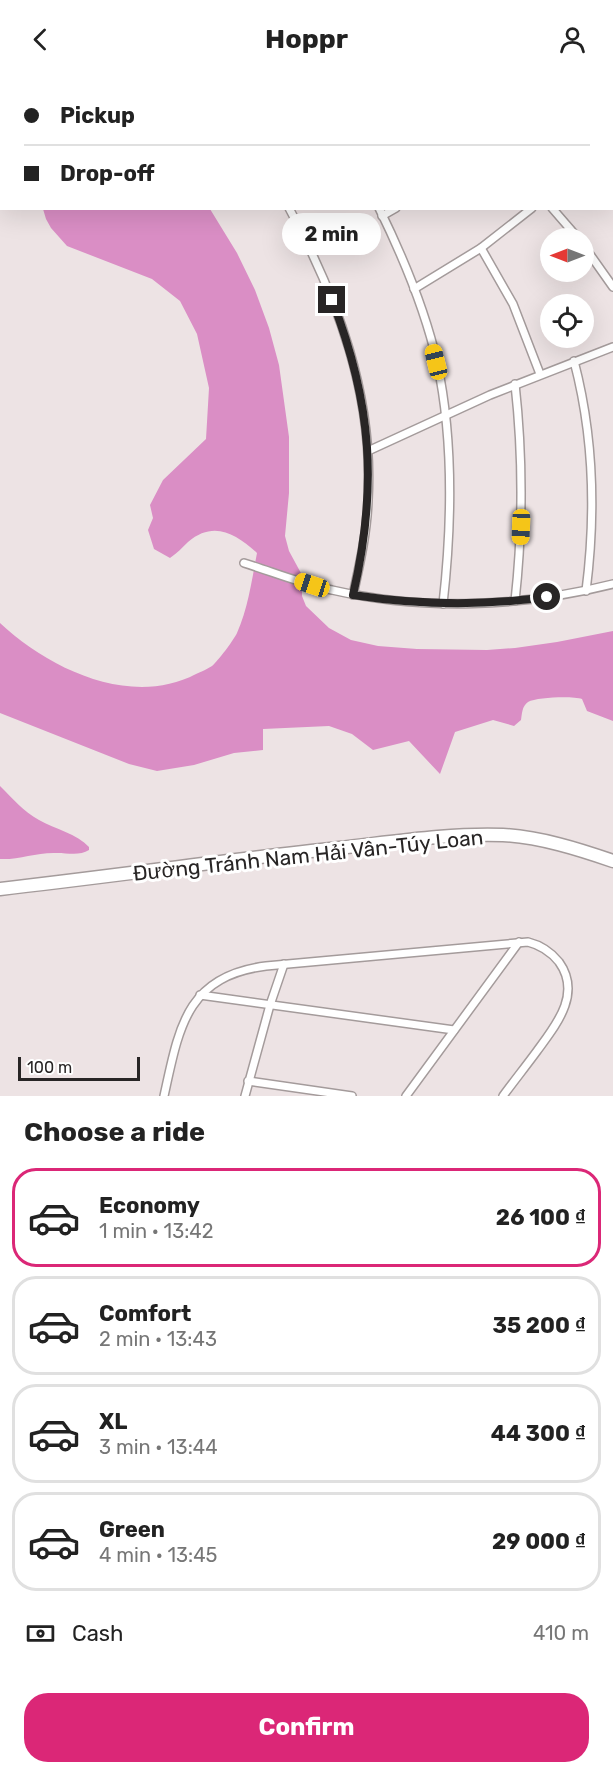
<!DOCTYPE html>
<meta charset="utf-8">
<style>
:root{--surface:#fff;--page:#f2f2f2;--text:#222;--muted:#767676;--line:#e0e0e0;--accent:#db2777}
body{margin:0;font-family:Rubik,sans-serif;background:var(--page);color:var(--text);height:100vh;display:flex;flex-direction:column;font-size:22px;white-space:nowrap}
*{box-sizing:border-box;margin:0}
p{font-size:20px;color:var(--muted)}
.icon{flex:none;width:33px;height:33px;fill:none;stroke:currentColor;stroke-width:2;stroke-linecap:round;stroke-linejoin:round}
.map{position:relative;height:1018px;overflow:hidden}
.side{display:flex;flex-direction:column;background:var(--surface);flex:1}
.side>*{flex:none}
.banner{position:absolute;left:0px;top:0px;width:614px;height:132px;box-shadow:0 6px 24px #0002;display:grid;align-content:center;height:132px;padding:0 24px;background:var(--surface)}
.needle{width:39px;rotate:270deg}
.controls{position:absolute;left:540px;top:150px;display:grid;gap:12px}
.controls a{display:grid;place-items:center;width:54px;height:54px;border-radius:50%;background:var(--surface);box-shadow:0 6px 24px #0002;font-size:30px}
.scale{position:absolute;left:18px;bottom:15px;width:122px;box-sizing:border-box;padding-left:6px;border:3px solid #282525;border-top:0;font-size:16px;line-height:21px;white-space:nowrap;color:#282525;-webkit-text-stroke:4px #fff;paint-order:stroke}
.end{position:absolute;width:27px;height:27px;margin:-14px;border:8px solid #282525;background:#fff;box-shadow:0 0 0 3px #fff}
.from{border-radius:50%}
.bubble{position:absolute;height:42px;border-radius:21px;background:var(--surface);box-shadow:0 6px 24px #0002;font-size:20px;font-weight:700;line-height:42px;text-align:center}
.car{position:absolute;width:18px;height:36px;margin:-18px -9px;border-radius:8px;box-shadow:0 0 4px 2px #0007;background:linear-gradient(#f5c518 24%,#345 0 40%,#f5c518 0 76%,#345 0 86%,#f5c518 0)}
.banner b{display:flex;align-items:center;gap:21px;height:57px;font-size:22px}
.banner b+b{border-top:2px solid var(--line)}
.banner i{width:15px;height:15px;background:var(--text)}
ul{padding:0;list-style:none}
li{display:flex;align-items:center;gap:18px;height:99px;margin:0 12px 9px;padding:0 12px;border:3px solid var(--line);border-radius:24px}
li div{flex:1}
li b{display:block;font-size:22px}
li em{font-style:normal;font-weight:700}
li.on{border-color:var(--accent)}
li>.icon{width:54px;height:54px;stroke-width:1.5}
h2{padding:0 24px;font-size:27px;line-height:72px}
.pay{display:flex;align-items:center;gap:15px;height:66px;padding:0 24px;font-size:22px}
.pay p{margin-inline-start:auto}
.button{display:flex;gap:12px;margin-top:auto;padding:12px 24px}
.button a{flex:1;height:69px;border-radius:24px;background:var(--accent);color:#fff;font-size:24px;font-weight:700;line-height:69px;text-align:center}
header{display:flex;justify-content:space-between;align-items:center;height:78px;padding:0 24px;background:var(--surface);font-size:27px;font-weight:700}
.map>svg:first-child{display:block}
</style>
<header><svg class="icon" aria-label="back" viewBox="0 0 24 24"><path d="M15 5l-7 7 7 7"/></svg>Hoppr<svg class="icon" aria-label="person" viewBox="0 0 24 24"><circle cx="12" cy="8" r="4"/><path d="M4 21q1-7 8-7t8 7"/></svg></header>
<div class="map">
<svg width="613" height="1018" viewBox="0 0 613 1018">
<rect width="100%" height="100%" fill="#ede3e4"/>
<g fill="#da8ec5">
<path d="M43,131H210L237,175L255,212L269,250L279,287L289,359V415L285,458L289,473L302,497V518L306,528L329,550L351,562L378,568L417,571L487,572L515,570L557,564L613,553V643L587,633L582,621C573,618 537,619 528,624C522,628 522,636 521,642L514,648L493,642L455,654L440,696L409,663L373,672L352,656L329,648L263,651V672L234,675L194,687L157,693L129,686L0,635V545C49,591 131,630 196,596C201,594 207,591 212,588C218,583 233,563 237,555C248,531 252,501 257,475C236,456 214,442 188,464C182,470 177,475 170,480L154,471L148,452L153,440L150,427L163,402L206,361L209,310L197,256L180,223L152,201L67,168L51,150L46,141Z"/>
<path d="M0,708C13,721 23,733 39,742C55,751 77,756 89,769V772C80,778 68,775 57,775C37,774 19,782 0,781Z"/>
</g>
<g fill="none" stroke-linecap="round" stroke-linejoin="round">
<defs>
<g id="street">
<path d="M222,0V2"/>
<path d="M308,0V2"/>
<path d="M373,0L377,2"/>
<path d="M526,0L528,2"/>
<path d="M440,2L442,0"/>
<path d="M612,78L613,79"/>
<path d="M289,130C338,221 374,318 368,422C367,454 360,485 353,517"/>
<path d="M379,130C403,179 425,231 437,284C454,363 452,446 443,526"/>
<path d="M552,130L578,160"/>
<path d="M382,138L396,130"/>
<path d="M584,168L613,209"/>
<path d="M481,170L513,226L540,296"/>
<path d="M414,211L481,170L532,130"/>
<path d="M574,283C594,359 596,435 586,513"/>
<path d="M515,306C523,378 523,451 515,523"/>
<path d="M368,373L490,317L613,269"/>
<path d="M244,485C273,494 302,506 332,512C424,533 522,529 613,506"/>
<path d="M200,917L454,952"/>
<path d="M248,1003L352,1018"/>
<path d="M164,1018C179,950 186,898 266,888L528,864C540,867 551,874 559,884C582,916 556,947 537,973C526,988 514,1003 503,1018"/>
<path d="M245,1018L270,927L284,886"/>
<path d="M406,1018L519,864"/>
</g>
<path id="highway" d="M0,811C113,798 226,782 339,770C393,764 449,755 503,757C540,759 578,771 613,783"/>
</defs>
<use href="#street" stroke="#a49b9b" stroke-width="10"/>
<use href="#highway" stroke="#a49b9b" stroke-width="15"/>
<use href="#street" stroke="#fff" stroke-width="7"/>
<use href="#highway" stroke="#fff" stroke-width="12"/>
</g>
<g fill="none" stroke-linecap="round" stroke-linejoin="round">
<path stroke="#282525" stroke-width="8" d="M332,222C372,325 378,409 353,517C418,527 482,528 547,519"/>
</g>
<g text-anchor="middle" dominant-baseline="central" stroke-width="6" stroke-linejoin="round" paint-order="stroke">
<g font-size="21" fill="#282525" stroke="#fff">
<text transform="translate(308 777) rotate(-6)">Đường Tránh Nam Hải Vân-Túy Loan</text>
</g>
</g>
</svg>
<div class="controls">
<a><svg class="needle" viewBox="-14 -14 28 28"><path d="M0-13l5 13h-10z" fill="#e53935"/><path d="M0 13l5-13h-10z" fill="#767676"/></svg></a>
<a><svg class="icon" aria-label="locate" viewBox="0 0 24 24"><circle cx="12" cy="12" r="6"/><path d="M12 2v4M12 18v4M2 12h4M18 12h4"/></svg></a>
</div>
<div class="scale">100 m</div>
<i class="end from" style="left:547px;top:519px"></i>
<i class="end" style="left:332px;top:222px"></i>
<div class="bubble" style="left:282px;top:135px;width:99px">2 min</div>
<i class="car" style="left:436px;top:284px;rotate:346deg"></i>
<i class="car" style="left:521px;top:449px;rotate:182deg"></i>
<i class="car" style="left:312px;top:507px;rotate:288deg"></i>
<div class="banner">
<b><i class="from"></i>Pickup</b>
<b><i></i>Drop-off</b>
</div>
</div>
<section class="side">
<h2>Choose a ride</h2>
<ul>
<li class="on"><svg class="icon" aria-label="car" viewBox="0 0 24 24"><path d="M5 17H2v-5l4-1 3-4h7l3 4 3 1v5h-3M9 17h6M6 11h13"/><circle cx="7" cy="17" r="2"/><circle cx="17" cy="17" r="2"/></svg><div><b>Economy</b><p>1 min · 13:42</p></div><em>26 100 ₫</em></li>
<li><svg class="icon" aria-label="car" viewBox="0 0 24 24"><path d="M5 17H2v-5l4-1 3-4h7l3 4 3 1v5h-3M9 17h6M6 11h13"/><circle cx="7" cy="17" r="2"/><circle cx="17" cy="17" r="2"/></svg><div><b>Comfort</b><p>2 min · 13:43</p></div><em>35 200 ₫</em></li>
<li><svg class="icon" aria-label="car" viewBox="0 0 24 24"><path d="M5 17H2v-5l4-1 3-4h7l3 4 3 1v5h-3M9 17h6M6 11h13"/><circle cx="7" cy="17" r="2"/><circle cx="17" cy="17" r="2"/></svg><div><b>XL</b><p>3 min · 13:44</p></div><em>44 300 ₫</em></li>
<li><svg class="icon" aria-label="car" viewBox="0 0 24 24"><path d="M5 17H2v-5l4-1 3-4h7l3 4 3 1v5h-3M9 17h6M6 11h13"/><circle cx="7" cy="17" r="2"/><circle cx="17" cy="17" r="2"/></svg><div><b>Green</b><p>4 min · 13:45</p></div><em>29 000 ₫</em></li>
</ul>
<div class="pay"><svg class="icon" aria-label="cash" viewBox="0 0 24 24"><path d="M3 7h18v10H3z"/><circle cx="12" cy="12" r="2"/></svg>Cash<p>410 m</p></div>
<div class="button"><a>Confirm</a></div>
</section>
